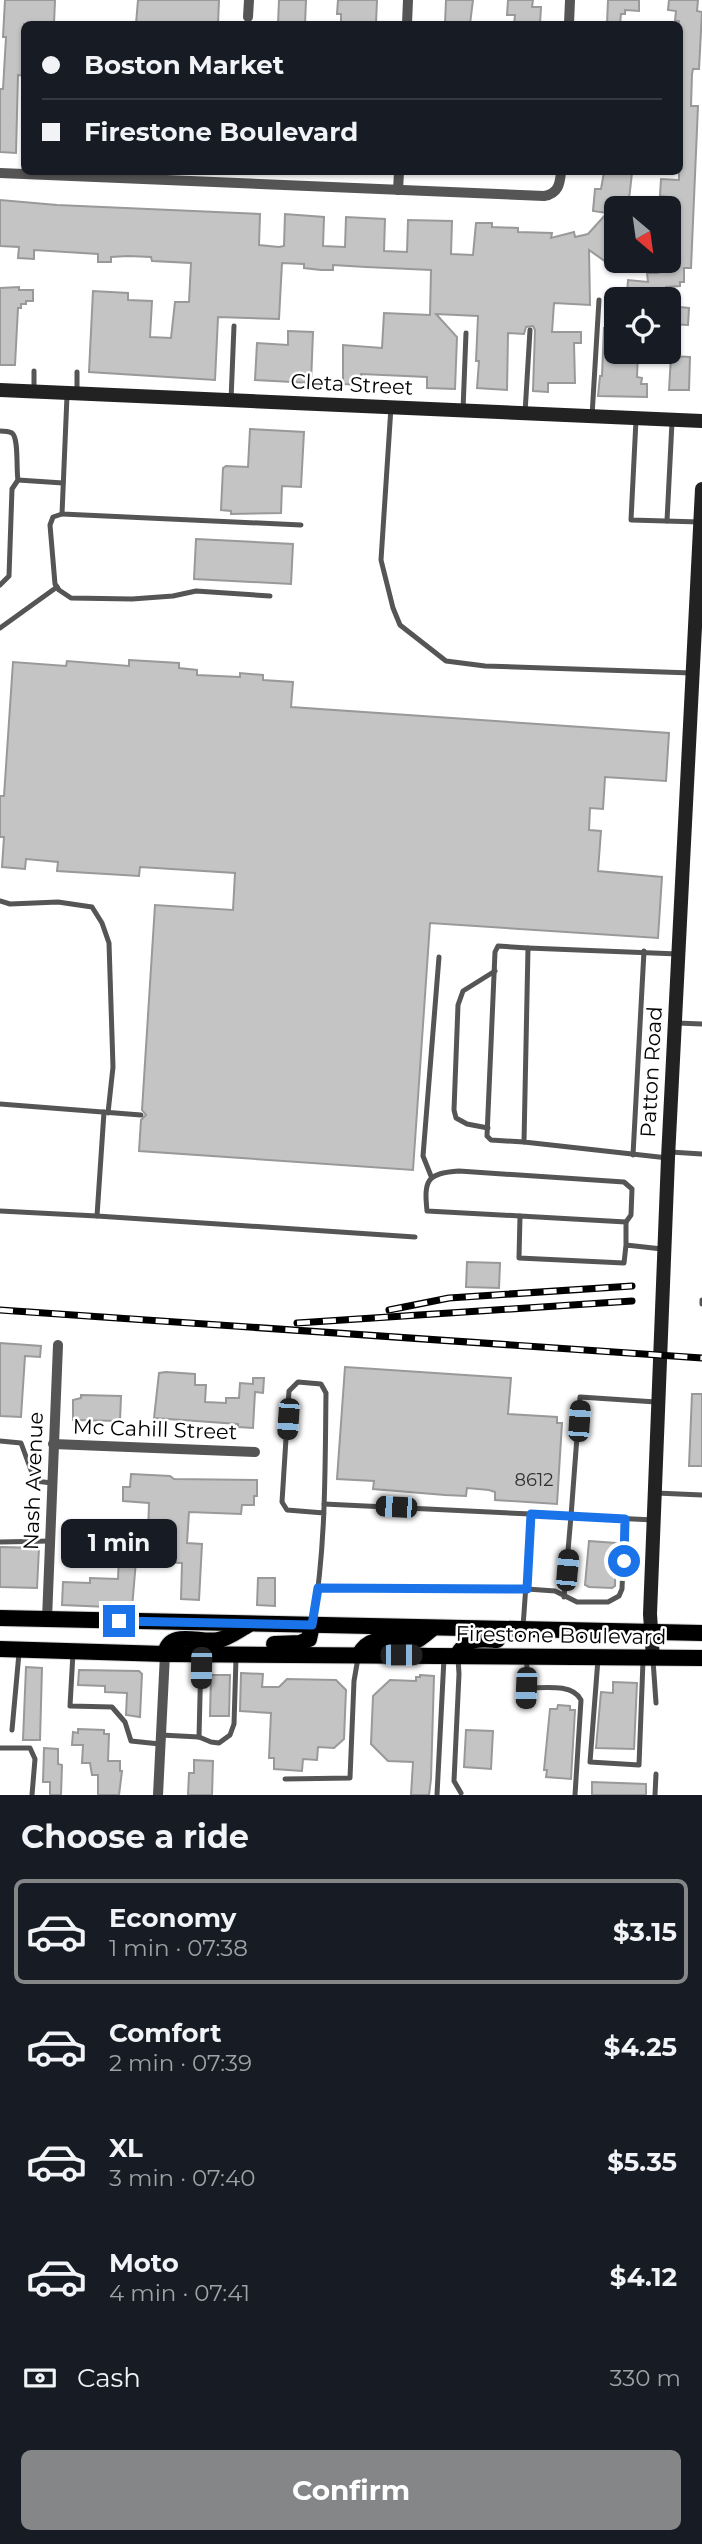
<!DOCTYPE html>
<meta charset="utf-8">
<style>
:root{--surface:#171b24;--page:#242831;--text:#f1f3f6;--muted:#9ea1a6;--line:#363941;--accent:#858687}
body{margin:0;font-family:Montserrat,sans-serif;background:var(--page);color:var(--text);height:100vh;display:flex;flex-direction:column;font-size:26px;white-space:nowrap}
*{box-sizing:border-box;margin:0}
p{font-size:23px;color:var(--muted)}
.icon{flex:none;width:38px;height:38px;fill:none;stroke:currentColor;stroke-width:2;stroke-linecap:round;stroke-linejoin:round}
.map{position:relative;height:1795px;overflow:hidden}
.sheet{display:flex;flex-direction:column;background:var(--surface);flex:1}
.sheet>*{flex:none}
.banner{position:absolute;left:21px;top:21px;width:662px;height:154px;border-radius:10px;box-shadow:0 2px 5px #0004;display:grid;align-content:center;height:154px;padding:0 21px;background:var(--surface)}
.needle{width:46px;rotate:151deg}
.buttons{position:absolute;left:604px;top:196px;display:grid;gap:14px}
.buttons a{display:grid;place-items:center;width:77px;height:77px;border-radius:10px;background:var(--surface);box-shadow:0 2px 5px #0004;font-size:35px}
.end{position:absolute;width:32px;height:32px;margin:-16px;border:9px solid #1a73e8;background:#fff;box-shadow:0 0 0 4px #fff}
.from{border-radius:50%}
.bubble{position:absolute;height:49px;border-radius:10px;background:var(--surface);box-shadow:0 2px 5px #0004;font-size:23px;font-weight:700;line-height:49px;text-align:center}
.car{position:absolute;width:21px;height:42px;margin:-21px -10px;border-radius:9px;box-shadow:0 0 5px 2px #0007;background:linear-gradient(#222 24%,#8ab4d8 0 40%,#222 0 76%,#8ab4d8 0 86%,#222 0)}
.banner b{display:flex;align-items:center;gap:24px;height:66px;font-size:26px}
.banner b+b{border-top:2px solid var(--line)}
.banner i{width:18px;height:18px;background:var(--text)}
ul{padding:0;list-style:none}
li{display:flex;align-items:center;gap:21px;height:105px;margin:0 14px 10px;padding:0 7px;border:4px solid transparent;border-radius:10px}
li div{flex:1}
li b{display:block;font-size:26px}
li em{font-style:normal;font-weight:700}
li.current{border-color:var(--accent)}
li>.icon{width:63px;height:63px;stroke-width:1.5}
h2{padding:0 21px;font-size:32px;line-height:84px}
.pay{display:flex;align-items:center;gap:18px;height:77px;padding:0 21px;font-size:26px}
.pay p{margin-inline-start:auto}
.action{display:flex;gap:14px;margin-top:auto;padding:14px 21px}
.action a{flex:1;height:80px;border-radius:10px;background:var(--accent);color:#fff;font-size:28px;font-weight:700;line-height:80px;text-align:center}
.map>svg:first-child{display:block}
</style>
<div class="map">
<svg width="702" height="1795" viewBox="0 0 702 1795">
<rect width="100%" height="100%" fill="#fff"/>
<g fill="#c4c4c4" stroke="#999" stroke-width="2">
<path d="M5,0H55L54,24H24V76L18,75L16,153L0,152V89H3L6,37H3Z"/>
<path d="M138,0H219L218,24H136Z"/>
<path d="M279,0H306L305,24H278Z"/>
<path d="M338,0H377L376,24H341V14H337Z"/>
<path d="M446,0H473L470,24H445Z"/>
<path d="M508,0H533L532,7H541L540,24H514L515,15H507Z"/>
<path d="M608,0H639V11L625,10V14H621L620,24H607Z"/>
<path d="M669,0H698L697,11L702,12L699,69H693L692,74L691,106H698L691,268H684V282H680V286L666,287V299H632L633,294H627L628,280L648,282L647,273H658V261H668V197L660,196L661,179L679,180V21H675L676,11L668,10Z"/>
<path d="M604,172L632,173L628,208H616V269L589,250L590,305L554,303L552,332H581V343H574L575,383H548V392L533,391L535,330L533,326L526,327L524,334L508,333L507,390L477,388L479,361H476L478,316L436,314L457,337L455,389L427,388V377L361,374V385L343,384V345L382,348L384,313L430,315L431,270L366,267L333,265V270H321L304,268V264L282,263L279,319L218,317L215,380L89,372L93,291L128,293V300L152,301L150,337L171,338L175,302H189L191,263L152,261L151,257L128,256L111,257V262H98V254L34,250V259L18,258L19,247L0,246V200L57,205L260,214L259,245L279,247L284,246L285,214L324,217L323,246L345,247L346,217L385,219L384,251L407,252L408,220L452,221L451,254L473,255L476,223H492V227L518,228V232L552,233L551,238L574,232L575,237L588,234L607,213L593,211L595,189H601Z"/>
<path d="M19,287V290H33V301H26V304H21V308H18L15,365H0V288Z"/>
<path d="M668,306L689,308L688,325L668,324Z"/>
<path d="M604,328L616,329V352H638L637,377L642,378L641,384H647V397L598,396L600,376H602Z"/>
<path d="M288,331L313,332L311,383L255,380L257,343L288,345Z"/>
<path d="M671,356L690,357L689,390H669Z"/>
<path d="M250,429L304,432L301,487L282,486L281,513L231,514V511L221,510L223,468L226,466L248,467Z"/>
<path d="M196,539L293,544L291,584L194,579Z"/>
<path d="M129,660L179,663V668L197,670V675L240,677V673L263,675V680L293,682L291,707L669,733L666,781L605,777L603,809L590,808L589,830L601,831L598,871L662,877L658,938L430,923L413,1170L139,1151L141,1120L146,1115L142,1110L155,905L233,910L235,873L140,867L139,876L57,871L58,862L26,859L25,869L2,867L4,837H0V796H4L13,662L66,666L67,661L129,666Z"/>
<path d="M467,1262L500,1263L499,1288L466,1287Z"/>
<path d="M0,1343L41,1346L40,1357L25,1356L21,1417L0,1416Z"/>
<path d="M345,1367L511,1378L508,1414L557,1417V1423H562L557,1504L495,1500V1492L489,1490L467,1488L466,1496L445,1495L373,1489L374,1481L337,1479Z"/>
<path d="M166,1372L195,1374V1385H206L205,1402L226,1403V1398H239L240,1383L253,1384V1378H264L263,1393L255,1392L253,1428L238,1427V1424L154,1418L159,1373Z"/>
<path d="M692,1394H702V1466H689Z"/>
<path d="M81,1395L121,1396L120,1421L73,1420V1400L81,1398Z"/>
<path d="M131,1474L170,1476L174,1479L257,1480V1496H254V1505H242L241,1514L189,1512L187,1543L202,1544L199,1600L181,1599L182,1563L136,1561L132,1608L62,1605L63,1582L90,1583V1578L118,1579L120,1533L148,1534L149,1503L123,1501V1487H130Z"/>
<path d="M589,1541L616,1543L615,1586L612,1588L589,1587L585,1585Z"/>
<path d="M0,1547L39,1548L37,1588L0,1587Z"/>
<path d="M258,1578H275V1606L257,1605Z"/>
<path d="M26,1667L42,1668L40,1740H23Z"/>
<path d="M79,1670L139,1671L142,1674L140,1717L126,1715L127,1693L105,1692V1686L78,1685Z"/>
<path d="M241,1673L263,1674L262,1687H279L287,1679L336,1680L346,1690L344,1739L334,1748L318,1747L317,1760L303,1759L302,1771L274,1769V1758H269L271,1713L240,1711Z"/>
<path d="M211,1675H230L229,1716H210Z"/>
<path d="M420,1675L434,1676L431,1779L429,1795H411L413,1762L388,1761L371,1744L373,1696L390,1680L416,1681V1677H420Z"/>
<path d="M613,1682L637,1683L634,1749L596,1748L601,1692L613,1693Z"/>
<path d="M558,1705L570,1706V1710H575L571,1779L546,1777L547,1770H544L550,1709H557Z"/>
<path d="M78,1729L104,1730V1734H109L108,1761H120V1771H122L119,1795H98V1775H92L90,1763H82L83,1745H72L73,1732L78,1733Z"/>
<path d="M466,1730L493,1731L491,1769L464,1767Z"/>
<path d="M44,1748L58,1749V1764L62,1765L61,1795H50V1782H43Z"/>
<path d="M194,1760L213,1761L212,1795H188L189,1773H194Z"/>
<path d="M592,1782L646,1784V1795H592Z"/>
</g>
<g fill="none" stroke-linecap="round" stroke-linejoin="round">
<defs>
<g id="primary">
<path d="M0,1618L702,1633"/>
<path d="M274,1644L300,1643L309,1639L312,1625"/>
<path d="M0,1649L165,1654L702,1658"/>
<path d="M165,1654C170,1628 200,1644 218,1640C227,1639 239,1630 248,1625"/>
<path d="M359,1655C372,1630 394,1646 415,1641C421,1639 428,1632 433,1628"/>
<path d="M457,1655C469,1637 477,1639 497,1640"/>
</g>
</defs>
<use href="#primary" stroke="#dbdbdb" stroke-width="18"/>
<g stroke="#555" stroke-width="5">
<path d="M34,391V371"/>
<path d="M77,393V372"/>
<path d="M67,396L62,514L301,525"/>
<path d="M231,400L234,326"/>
<path d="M391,407L381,560L393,608L400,625L446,661L485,666L692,673"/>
<path d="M463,410L466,333"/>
<path d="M525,413L530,330"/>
<path d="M592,416L599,300"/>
<path d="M636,420L631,520L700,522"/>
<path d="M0,431C3,431 10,432 12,433C19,438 16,470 18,480L12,489L9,576L0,585"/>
<path d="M18,480L63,483"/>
<path d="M62,514L53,517L50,525L55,584L59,590L71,598L132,599L173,596L196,591L270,596"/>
<path d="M667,521L672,422"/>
<path d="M0,628L57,587"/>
<path d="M0,901L10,904L58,902L92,907L102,923L109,943L113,1067L108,1113"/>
<path d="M677,1023L702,1024"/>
<path d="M0,1104L141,1115"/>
<path d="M104,1112L97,1216L415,1237"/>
<path d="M488,1128L467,1124L456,1118L454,1110L458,1005L463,991L495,971"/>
<path d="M524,1142L491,1140L487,1136L495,952L498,946L528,948"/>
<path d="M670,1152L702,1154"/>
<path d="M633,1155L644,951"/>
<path d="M668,1158L524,1142L528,948L678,954"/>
<path d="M431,1176L423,1156L439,957"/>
<path d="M0,1211L97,1216"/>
<path d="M520,1216L427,1211C424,1181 426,1173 459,1171L624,1182L632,1189L631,1215L626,1222"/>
<path d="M626,1245V1222L520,1216L519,1258L624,1263L626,1245L662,1249"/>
<path d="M702,1300V1304"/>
<path d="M0,1441L21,1443L35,1481L52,1483"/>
<path d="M656,1493L702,1495"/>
<path d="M324,1504L531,1514L523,1627"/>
<path d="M531,1514L571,1516L564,1597"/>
<path d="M654,1520L571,1516L580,1397L656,1402"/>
<path d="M0,1542L50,1541"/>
<path d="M319,1588L527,1589L555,1591L577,1602H608L619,1596L622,1589L625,1519"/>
<path d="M313,1622C326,1547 325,1470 326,1393L321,1384L298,1382L289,1391L282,1502L287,1510L324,1513"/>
<path d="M73,1653L70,1706L112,1707L125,1722L131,1741L160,1744"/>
<path d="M458,1658L459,1674L454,1781L461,1793"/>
<path d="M598,1659L590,1762L639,1765L643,1661"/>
<path d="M653,1660L656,1703"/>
<path d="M526,1688C543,1688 573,1683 581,1700L575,1795"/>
<path d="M526,1702L527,1660"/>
<path d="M12,1730L19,1653"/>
<path d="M161,1735L199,1737L211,1742L219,1743L230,1735L234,1724L236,1658"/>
<path d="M199,1737L201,1656"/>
<path d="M0,1748H30L35,1759L32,1795"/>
<path d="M285,1779L350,1778L354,1681L358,1658"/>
<path d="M437,1795L444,1658"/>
<path d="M655,1795L656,1774"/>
</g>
<g stroke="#555" stroke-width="10">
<path d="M248,17L249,0"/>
<path d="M407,24L408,0"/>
<path d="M569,24L570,0"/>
<path d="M0,173L544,196C558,194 560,184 561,172"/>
<path d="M398,190L399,172"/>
<path d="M53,1444L255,1452"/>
<path d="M47,1619L58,1345"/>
<path d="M158,1795L165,1654"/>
</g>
<g stroke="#222" stroke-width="14">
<path d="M0,390L702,421"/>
<path d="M653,1658L650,1614L668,1158L702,489"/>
</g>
<use href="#primary" stroke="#000" stroke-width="16"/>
<defs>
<g id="rail">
<path d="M0,1310L702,1358"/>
<path d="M389,1310L449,1298L632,1286"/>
<path d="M297,1323L632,1301"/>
</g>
</defs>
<use href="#rail" stroke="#000" stroke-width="7"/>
<use href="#rail" stroke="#fff" stroke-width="4.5" stroke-dasharray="13" stroke-linecap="butt"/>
</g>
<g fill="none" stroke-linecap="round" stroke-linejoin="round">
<path stroke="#1a73e8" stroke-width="9" d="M119,1621L312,1625L318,1588L527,1589L531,1514L625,1519L624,1561"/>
</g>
<g text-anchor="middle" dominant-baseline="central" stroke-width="5" stroke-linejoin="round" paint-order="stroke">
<g font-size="18" fill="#313131">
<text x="534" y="1480">8612</text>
</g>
<g font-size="21" fill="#000" stroke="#fff">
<text transform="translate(352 384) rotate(3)">Cleta Street</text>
<text transform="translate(651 1072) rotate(-87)">Patton Road</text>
<text transform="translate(155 1429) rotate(2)">Mc Cahill Street</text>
<text transform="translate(33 1481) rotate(-88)">Nash Avenue</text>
<text transform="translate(561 1635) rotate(1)">Firestone Boulevard</text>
</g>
</g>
</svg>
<div class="buttons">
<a><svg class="needle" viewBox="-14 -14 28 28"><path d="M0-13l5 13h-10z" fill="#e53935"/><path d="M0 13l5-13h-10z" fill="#9ea1a6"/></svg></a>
<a><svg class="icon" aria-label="locate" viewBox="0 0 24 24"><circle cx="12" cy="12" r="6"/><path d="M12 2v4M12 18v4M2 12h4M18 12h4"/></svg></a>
</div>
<i class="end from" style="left:624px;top:1561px"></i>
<i class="end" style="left:119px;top:1621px"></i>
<div class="bubble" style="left:61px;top:1519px;width:116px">1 min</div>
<i class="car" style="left:288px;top:1419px;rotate:184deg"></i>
<i class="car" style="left:579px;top:1421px;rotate:4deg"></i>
<i class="car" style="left:396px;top:1507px;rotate:273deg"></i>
<i class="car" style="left:567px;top:1570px;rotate:5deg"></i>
<i class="car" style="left:401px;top:1655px;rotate:90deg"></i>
<i class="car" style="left:201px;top:1668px;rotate:181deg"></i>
<i class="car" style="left:526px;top:1688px;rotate:182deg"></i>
<div class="banner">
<b><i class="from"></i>Boston Market</b>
<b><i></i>Firestone Boulevard</b>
</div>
</div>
<section class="sheet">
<h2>Choose a ride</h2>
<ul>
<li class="current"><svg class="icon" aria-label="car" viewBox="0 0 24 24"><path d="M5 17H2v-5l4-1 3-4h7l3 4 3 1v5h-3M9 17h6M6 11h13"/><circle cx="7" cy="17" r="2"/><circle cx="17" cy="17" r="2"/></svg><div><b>Economy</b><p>1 min · 07:38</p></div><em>$3.15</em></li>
<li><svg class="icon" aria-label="car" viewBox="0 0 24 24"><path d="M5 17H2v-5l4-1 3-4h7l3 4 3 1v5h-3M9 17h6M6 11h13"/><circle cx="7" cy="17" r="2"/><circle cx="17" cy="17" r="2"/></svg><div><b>Comfort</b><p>2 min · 07:39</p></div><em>$4.25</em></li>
<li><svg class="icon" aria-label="car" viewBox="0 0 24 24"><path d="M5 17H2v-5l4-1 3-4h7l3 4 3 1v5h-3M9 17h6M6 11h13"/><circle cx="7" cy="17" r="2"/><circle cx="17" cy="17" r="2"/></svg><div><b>XL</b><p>3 min · 07:40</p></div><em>$5.35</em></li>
<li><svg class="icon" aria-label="car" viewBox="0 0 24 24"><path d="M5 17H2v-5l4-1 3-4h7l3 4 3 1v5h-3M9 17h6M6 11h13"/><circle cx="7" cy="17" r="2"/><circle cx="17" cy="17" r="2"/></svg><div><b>Moto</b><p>4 min · 07:41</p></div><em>$4.12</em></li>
</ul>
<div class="pay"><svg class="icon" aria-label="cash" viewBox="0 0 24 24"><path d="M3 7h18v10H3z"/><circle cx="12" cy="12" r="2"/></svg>Cash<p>330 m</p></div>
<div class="action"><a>Confirm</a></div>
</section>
